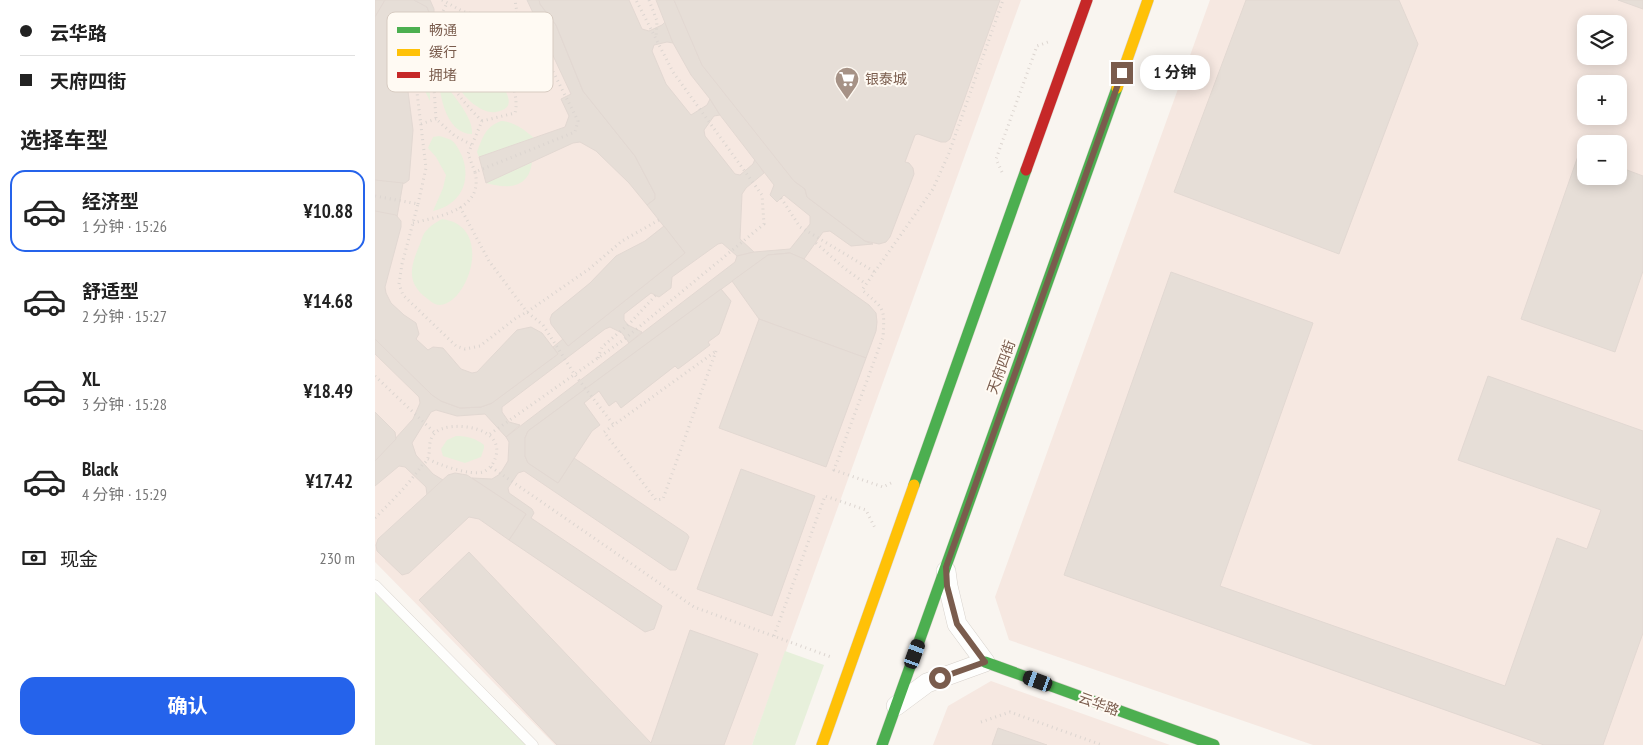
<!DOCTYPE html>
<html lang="zh">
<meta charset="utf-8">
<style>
:root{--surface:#fff;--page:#f2f2f2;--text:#222;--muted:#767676;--line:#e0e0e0;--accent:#2563eb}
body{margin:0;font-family:"PT Sans Narrow","Noto Sans SC",sans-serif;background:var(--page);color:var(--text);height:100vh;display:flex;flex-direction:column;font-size:19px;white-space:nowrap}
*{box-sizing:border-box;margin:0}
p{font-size:16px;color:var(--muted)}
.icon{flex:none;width:28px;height:28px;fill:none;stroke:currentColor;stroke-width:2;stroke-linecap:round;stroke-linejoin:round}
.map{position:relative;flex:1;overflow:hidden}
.details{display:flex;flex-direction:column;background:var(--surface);width:375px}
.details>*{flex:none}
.guide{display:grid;align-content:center;height:110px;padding:0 20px;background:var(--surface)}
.tools{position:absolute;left:1202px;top:15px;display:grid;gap:10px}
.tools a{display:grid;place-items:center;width:50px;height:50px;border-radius:10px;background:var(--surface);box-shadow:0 2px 12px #0003;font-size:25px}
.end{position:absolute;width:22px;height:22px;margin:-11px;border:6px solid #7a5c4d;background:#fff;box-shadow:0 0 0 2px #fff}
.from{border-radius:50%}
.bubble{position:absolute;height:35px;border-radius:15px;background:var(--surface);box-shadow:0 2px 12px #0003;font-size:16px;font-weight:700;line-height:35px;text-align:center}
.car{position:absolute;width:15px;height:30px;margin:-15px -8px;border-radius:6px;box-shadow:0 0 4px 1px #0007;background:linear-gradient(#222 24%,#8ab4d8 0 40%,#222 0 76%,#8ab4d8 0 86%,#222 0)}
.guide b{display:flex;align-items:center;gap:18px;height:48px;font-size:19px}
.guide b+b{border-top:1px solid var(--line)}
.guide i{width:12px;height:12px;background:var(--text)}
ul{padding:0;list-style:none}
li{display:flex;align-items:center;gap:15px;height:82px;margin:0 10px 8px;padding:0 10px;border:2px solid transparent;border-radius:15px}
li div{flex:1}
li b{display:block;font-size:19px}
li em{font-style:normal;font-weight:700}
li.active{border-color:var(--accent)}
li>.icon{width:45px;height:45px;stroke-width:1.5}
h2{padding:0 20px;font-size:22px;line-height:60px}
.pay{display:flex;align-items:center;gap:12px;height:55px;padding:0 20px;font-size:19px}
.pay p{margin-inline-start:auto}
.button{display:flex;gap:10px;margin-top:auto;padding:10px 20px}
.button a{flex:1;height:58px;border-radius:15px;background:var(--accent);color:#fff;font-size:20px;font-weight:700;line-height:58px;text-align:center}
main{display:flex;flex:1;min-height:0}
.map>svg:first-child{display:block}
</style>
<main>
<section class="details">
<div class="guide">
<b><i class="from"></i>云华路</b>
<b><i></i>天府四街</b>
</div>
<h2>选择车型</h2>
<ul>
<li class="active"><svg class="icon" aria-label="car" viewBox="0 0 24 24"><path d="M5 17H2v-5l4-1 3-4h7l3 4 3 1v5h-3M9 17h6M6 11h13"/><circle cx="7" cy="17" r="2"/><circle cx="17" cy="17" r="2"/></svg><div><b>经济型</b><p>1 分钟 · 15:26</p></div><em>¥10.88</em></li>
<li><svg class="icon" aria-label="car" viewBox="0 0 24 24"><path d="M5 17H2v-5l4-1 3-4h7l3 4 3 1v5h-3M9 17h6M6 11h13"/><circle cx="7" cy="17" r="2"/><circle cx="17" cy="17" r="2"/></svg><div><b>舒适型</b><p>2 分钟 · 15:27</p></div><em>¥14.68</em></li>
<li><svg class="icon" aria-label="car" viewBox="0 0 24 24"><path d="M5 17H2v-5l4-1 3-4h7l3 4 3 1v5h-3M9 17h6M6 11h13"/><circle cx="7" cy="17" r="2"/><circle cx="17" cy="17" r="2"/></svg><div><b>XL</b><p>3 分钟 · 15:28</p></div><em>¥18.49</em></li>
<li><svg class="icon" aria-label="car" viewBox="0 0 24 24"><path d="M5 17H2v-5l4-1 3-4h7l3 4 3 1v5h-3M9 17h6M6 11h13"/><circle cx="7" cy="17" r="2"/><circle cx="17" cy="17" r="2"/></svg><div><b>Black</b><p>4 分钟 · 15:29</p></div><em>¥17.42</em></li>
</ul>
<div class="pay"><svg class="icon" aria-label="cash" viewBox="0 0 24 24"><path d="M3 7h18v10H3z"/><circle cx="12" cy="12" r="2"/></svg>现金<p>230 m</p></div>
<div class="button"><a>确认</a></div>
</section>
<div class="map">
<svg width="1268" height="745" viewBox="0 0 1268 745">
<rect width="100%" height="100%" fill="#f9f5f0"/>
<g fill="#f6e8e1" fill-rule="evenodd">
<path d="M0,0H646L377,745H180L0,562Z"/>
<path d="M835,0H1268V745H938L634,640L620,597ZM1211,24H1244V56H1211ZM1211,84H1244V116H1211ZM1211,144H1244V176H1211Z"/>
<path d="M616,681L795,745H558L573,706Z"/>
</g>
<g fill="#e7f0db">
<path d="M83,27L111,40L126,62V72C112,52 70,42 58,70C54,80 55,91 55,101L49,89L55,54L64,34L73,29Z"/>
<path d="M92,67C100,67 109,67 115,71C123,77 139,99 132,107C129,110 125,111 121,112C103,116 64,78 92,67Z"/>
<path d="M68,82C78,95 99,118 97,134C73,134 66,101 64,83Z"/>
<path d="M126,121C138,121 150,130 159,138L104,157L102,152C108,137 110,127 126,121Z"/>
<path d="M64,136C68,137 72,138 76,140C81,143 84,150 87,156C97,182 85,205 58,211L68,188L71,175L61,157L53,148L58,137Z"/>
<path d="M157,162C154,189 132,189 111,183Z"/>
<path d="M67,219C120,226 93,304 65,305C59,305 54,300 49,296C30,280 37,263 45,244C47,239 48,233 52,230C56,225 62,222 67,219Z"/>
<path d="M81,436C92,436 100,438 109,445V448L106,457L90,463L68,456L66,449L72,440Z"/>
<path d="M0,593L123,715L151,745H0Z"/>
<path d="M410,651L449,665L420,745H377Z"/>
</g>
<g fill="#e6ded7" stroke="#e2d8d2">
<path d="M0,0H10L0,17Z"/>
<path d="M10,0H39L52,7L54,12V19L33,63L31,76L38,130L34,180L30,183L24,184L0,180V17Z"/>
<path d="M39,0H55L59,9V16L37,61L33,87L31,76L33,63L54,19V12L52,7Z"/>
<path d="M152,0H164L165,4L181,25L208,91L260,156L280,194V199L272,205L254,183L221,151L205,142L198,143L111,183L104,157L190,127L194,116L186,99L196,94Z"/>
<path d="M164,0H254L267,29L274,31L287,25L290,22L298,43L292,42L279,45L277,51L291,84L316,115L332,105L335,99L345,115L339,116L329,130L330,136L360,174L365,175L378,164L380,159L389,173L371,188L367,194L365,239L379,252L362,256L347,243L343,244L297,277L296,288L284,297L276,293L249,314V320L253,325L267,332L254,343L247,333L235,327L230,329L127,407V412L134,422L145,425L131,437L110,414L82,416L61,410L56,412L37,443L41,455L58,474L68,480L52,495L51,487L30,467L24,466L0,486V461L38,419L45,403L44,397L0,354V339L57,395L66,401L85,408L106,407L117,403L183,354L178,347L188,339L193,346L310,253L272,205L280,199V194L260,156L208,91L181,25L165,4Z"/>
<path d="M281,0H299L327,65L419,181L430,189L432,197L490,241L498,244L476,246L455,231L448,232L429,259L415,253L393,255L153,431L150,438V456L153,463L183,483L199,458L312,534L314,537L301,570H295L149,471L143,473L133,488L134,493L157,509L159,513L156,518L287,606L279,629L270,632L134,540L151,514L97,478L117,479L125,474L133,461L134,442L131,437L360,262L362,256L379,252L415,249L435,224V216L409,195L402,202L395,195L399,185L345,115L335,99L316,75L298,43Z"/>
<path d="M299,0H625L575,139L571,142H566L543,134L540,135L530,162L534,163L538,168L539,174L515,237L511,242L504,244L490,241L432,197L430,189L419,181L327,65Z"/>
<path d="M871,0H1024L1043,44L964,254L799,192Z"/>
<path d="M1243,0H1268V9Z"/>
<path d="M1204,153L1211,156V176H1244V167L1268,176V271L1240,352L1146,319Z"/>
<path d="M0,180L28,183L22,217L0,211Z"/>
<path d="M0,211L21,215L26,221V227L10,287L11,293L16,303L29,315L41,323L44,334L41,339L53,350L58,347L68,348L86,369L97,373L102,372L142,330L156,327L167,333L183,354L117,403L106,407L85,408L66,401L57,395L0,339Z"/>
<path d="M289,226L310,253L193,346L176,324L175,319L177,314L215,283L241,256L270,241Z"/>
<path d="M415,253L429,259L494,305L501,313L502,322L501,331L491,358L384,319L357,281L393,255Z"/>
<path d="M796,272L938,323L845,586L1130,686L1182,538L1212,549L1226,510L1083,460L1113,376L1268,431V633L1228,745H1169L689,575Z"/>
<path d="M346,289L356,301L344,334L333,342L335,345L303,369L300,366L246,408L241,401L234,406L224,391L209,403L225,425L217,431L183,483L153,463L150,456V438L153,431Z"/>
<path d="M384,319L491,358L451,467L344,428Z"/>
<path d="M0,412L20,432L21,439L0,461Z"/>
<path d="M366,469L440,496L397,616L322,589Z"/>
<path d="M80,473L92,475L151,514L134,540L104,519L94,517L34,573L27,575L2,551L1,545L3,539L73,475Z"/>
<path d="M94,552L276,743L315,630L383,654L349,745H182L44,600Z"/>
<path d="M623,728L672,745H617Z"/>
</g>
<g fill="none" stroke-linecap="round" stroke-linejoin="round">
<defs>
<path id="lane" d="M0,585L158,745"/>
<path id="street" d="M521,706L552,683L610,662L582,624L573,586L571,571"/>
<g id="fast">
<path d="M539,485L651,170"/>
<path d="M610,662L839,745"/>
<path d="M507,745L742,88"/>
</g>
<g id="slow">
<path d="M742,88L773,0"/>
<path d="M447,745L539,485"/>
</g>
<path id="jam" d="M651,170L712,0"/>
</defs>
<use href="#lane" stroke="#d7d1cb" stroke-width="11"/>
<use href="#street" stroke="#d7d1cb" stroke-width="20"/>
<use href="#fast" stroke="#d9d2cb" stroke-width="12"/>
<use href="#slow" stroke="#d9d2cb" stroke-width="12"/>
<use href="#jam" stroke="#d9d2cb" stroke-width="12"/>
<g stroke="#dcd5d0" stroke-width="3" stroke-dasharray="1 4" stroke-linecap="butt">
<path d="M67,0L87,11L122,21L142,13L140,0"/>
<path d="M274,0L282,21L281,38"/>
<path d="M129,19L148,69"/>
<path d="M74,69L62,77L59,88L61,119L80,136L97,145"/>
<path d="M107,121C98,112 76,89 74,78C70,58 95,58 108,63C119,67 127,77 136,85"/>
<path d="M46,124L61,119"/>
<path d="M100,172L93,154L107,121L140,113C147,88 118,39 106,16"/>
<path d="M627,172L621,159L662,46L673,42"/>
<path d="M0,196L43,204L27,264L24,284L28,295L81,346L90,349L105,346L141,318L152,312L168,325L200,375L238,424"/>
<path d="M406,198L425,227L500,272"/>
<path d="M43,204L51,168L41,84L45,66L50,48L72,3"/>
<path d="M85,207L114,261L152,312L214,269L247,241L284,220"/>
<path d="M38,223C65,216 109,210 100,172L200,132L203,121L155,26L142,13"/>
<path d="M441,243L469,268L491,284"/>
<path d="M341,351L288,499L281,500L229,432Z"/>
<path d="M223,358L227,347L255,323L281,295"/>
<path d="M0,376L60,433"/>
<path d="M115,434L247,341L389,224L387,195L298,72L261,0"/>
<path d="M116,467L319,607L456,657"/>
<path d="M516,483L508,487L459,470L508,337C510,307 509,309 487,290L558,189L574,153L628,0"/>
<path d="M0,518C17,501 34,484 48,464C49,464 53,460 53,458C56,450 52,441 60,433C73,419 140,426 117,465C115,467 111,471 108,472C96,476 64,465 53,459"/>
<path d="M399,636L450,496L491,510L500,528"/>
<path d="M606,722L635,712L727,745"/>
</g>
<use href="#lane" stroke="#fefefd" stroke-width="10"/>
<use href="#street" stroke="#fefefd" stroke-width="19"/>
<use href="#fast" stroke="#4caf50" stroke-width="11"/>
<use href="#slow" stroke="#ffc107" stroke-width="11"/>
<use href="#jam" stroke="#c62828" stroke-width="11"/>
</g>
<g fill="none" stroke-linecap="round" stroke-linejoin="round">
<path stroke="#7a5c4d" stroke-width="6" d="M565,678L610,662L582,624L572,586L571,567L747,73"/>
</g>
<defs>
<symbol id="supermarket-pin" viewBox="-11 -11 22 30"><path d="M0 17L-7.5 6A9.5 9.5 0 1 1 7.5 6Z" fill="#a69286" stroke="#fffaf3"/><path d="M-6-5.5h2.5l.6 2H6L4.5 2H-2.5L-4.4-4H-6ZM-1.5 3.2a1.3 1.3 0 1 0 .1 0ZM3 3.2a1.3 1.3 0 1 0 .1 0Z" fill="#fff"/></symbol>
</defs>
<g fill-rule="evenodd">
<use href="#supermarket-pin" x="458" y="65" width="28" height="38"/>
</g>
<g text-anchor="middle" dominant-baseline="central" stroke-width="4" stroke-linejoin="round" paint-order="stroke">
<g font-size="14" fill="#7a5c4d" stroke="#fffaf3" text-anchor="start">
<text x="490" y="79">银泰城</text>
</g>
<g font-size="14" fill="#7a5c4d" stroke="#fffaf3">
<text transform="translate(626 367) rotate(-70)">天府四街</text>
<text transform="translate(724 704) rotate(20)">云华路</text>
</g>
</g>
<rect x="12" y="12" width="166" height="80" rx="8" fill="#fffaf3" stroke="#d7cbc1" stroke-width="1"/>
<rect x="22" y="27" width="23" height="6" fill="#4caf50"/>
<rect x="22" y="49" width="23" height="7" fill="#ffc107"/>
<rect x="22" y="72" width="23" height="6" fill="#c62828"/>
<g font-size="14" fill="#7a5c4d">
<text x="54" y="35">畅通</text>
<text x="54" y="57">缓行</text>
<text x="54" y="80">拥堵</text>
</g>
</svg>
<div class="tools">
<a><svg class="icon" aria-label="layers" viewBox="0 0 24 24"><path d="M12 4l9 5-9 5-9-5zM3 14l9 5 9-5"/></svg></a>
<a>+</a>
<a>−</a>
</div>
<i class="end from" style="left:565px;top:678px"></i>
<i class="end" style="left:747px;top:73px"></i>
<div class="bubble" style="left:765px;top:55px;width:70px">1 分钟</div>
<i class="car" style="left:540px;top:654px;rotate:20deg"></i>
<i class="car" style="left:663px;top:681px;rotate:290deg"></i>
</div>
</main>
